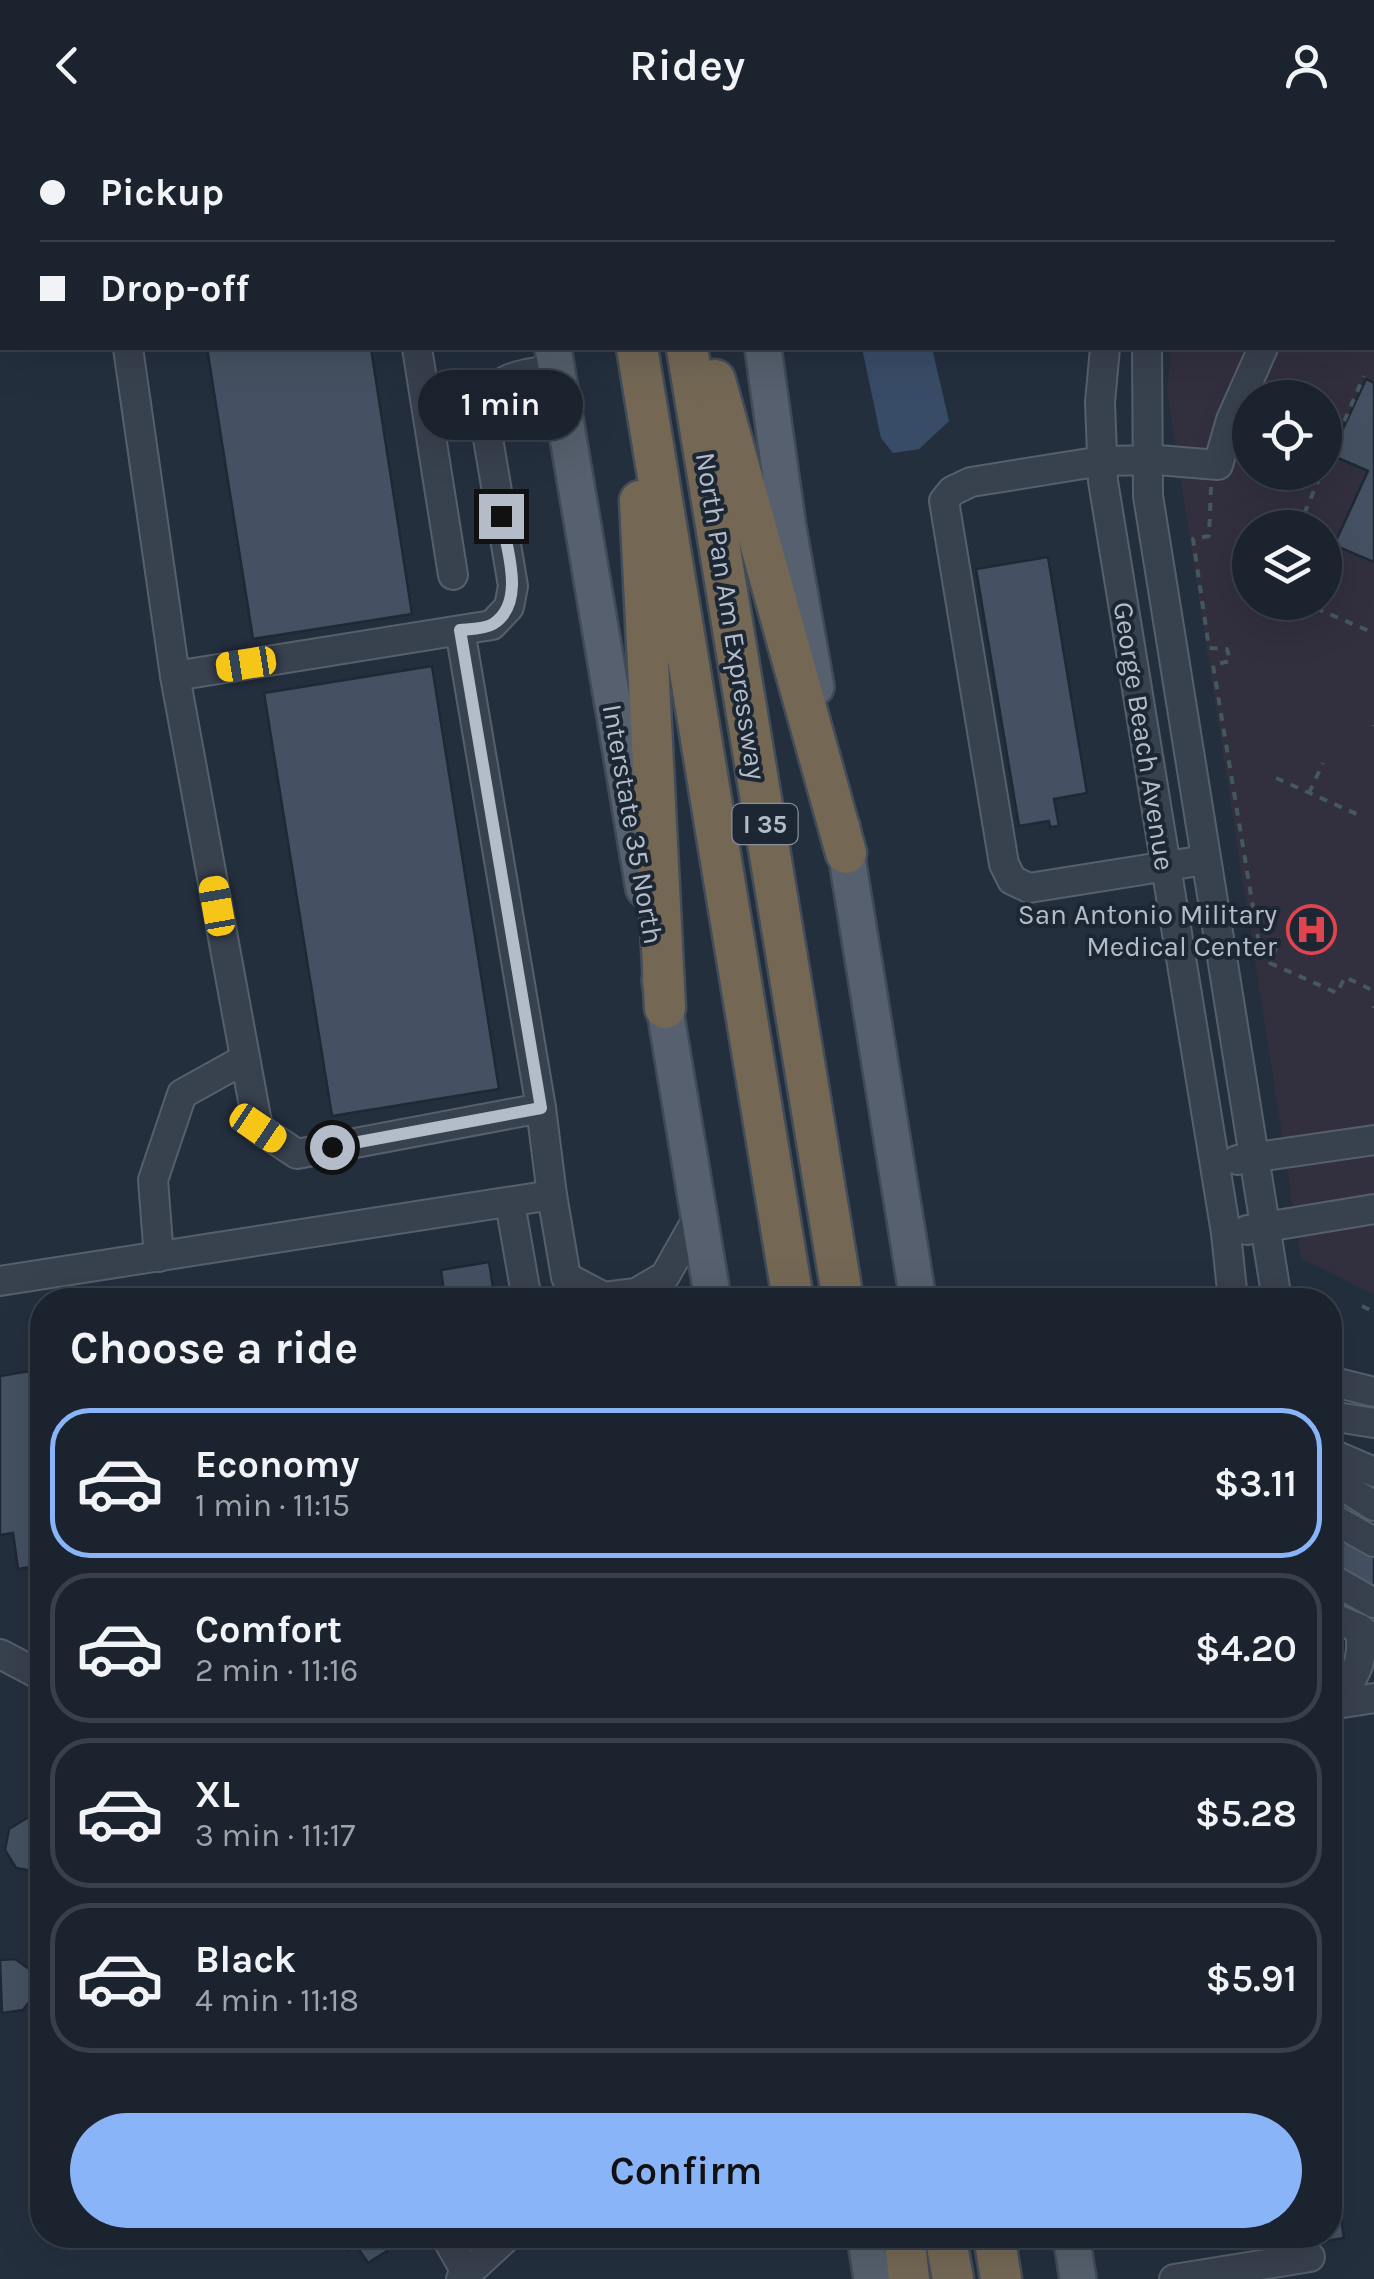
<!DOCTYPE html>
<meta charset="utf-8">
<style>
:root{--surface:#1b232e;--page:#282f3a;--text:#f1f3f6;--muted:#a0a4aa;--line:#39404a;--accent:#8ab4f8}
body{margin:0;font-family:Karla,sans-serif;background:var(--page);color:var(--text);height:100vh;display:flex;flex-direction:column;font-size:38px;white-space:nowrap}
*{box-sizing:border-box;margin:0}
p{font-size:32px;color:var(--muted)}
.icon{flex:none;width:55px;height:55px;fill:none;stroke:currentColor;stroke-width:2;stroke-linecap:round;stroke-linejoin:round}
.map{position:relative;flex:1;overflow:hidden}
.sheet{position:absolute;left:30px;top:1158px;width:1312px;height:960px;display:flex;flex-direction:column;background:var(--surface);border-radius:40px;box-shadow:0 10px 40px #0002,0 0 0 2px var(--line)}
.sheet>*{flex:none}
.hud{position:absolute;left:0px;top:0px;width:1375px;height:220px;box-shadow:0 10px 40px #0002,0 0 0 2px var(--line);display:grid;align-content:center;height:220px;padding:0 40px;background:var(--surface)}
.fabs{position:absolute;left:1232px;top:250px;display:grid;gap:20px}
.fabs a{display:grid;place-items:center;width:110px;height:110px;border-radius:50%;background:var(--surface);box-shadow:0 10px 40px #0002,0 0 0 2px var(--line);font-size:50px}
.end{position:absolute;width:45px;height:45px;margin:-22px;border:12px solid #b4bcc9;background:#111;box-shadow:0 0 0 5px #111}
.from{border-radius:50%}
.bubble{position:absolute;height:70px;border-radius:35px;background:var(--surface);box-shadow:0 10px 40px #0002,0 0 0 2px var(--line);font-size:32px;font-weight:600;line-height:70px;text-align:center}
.car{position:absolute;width:30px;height:60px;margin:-30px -15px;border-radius:12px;box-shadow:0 0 8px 2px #0007;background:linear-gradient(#f5c518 24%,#345 0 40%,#f5c518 0 76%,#345 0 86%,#f5c518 0)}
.hud b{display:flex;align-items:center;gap:35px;height:95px;font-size:38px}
.hud b+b{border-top:2px solid var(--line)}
.hud i{width:25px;height:25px;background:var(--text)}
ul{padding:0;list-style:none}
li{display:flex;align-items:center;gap:30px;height:150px;margin:0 20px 15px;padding:0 20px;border:5px solid var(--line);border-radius:40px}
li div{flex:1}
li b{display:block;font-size:38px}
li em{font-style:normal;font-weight:600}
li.selected{border-color:var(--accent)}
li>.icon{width:90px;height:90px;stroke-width:1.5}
h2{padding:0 40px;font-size:45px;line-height:120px}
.cta{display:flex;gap:20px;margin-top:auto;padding:20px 40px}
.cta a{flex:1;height:115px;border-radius:60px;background:var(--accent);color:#111;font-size:40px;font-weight:600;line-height:115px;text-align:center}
header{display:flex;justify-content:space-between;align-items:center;height:130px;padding:0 40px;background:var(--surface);font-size:45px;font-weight:600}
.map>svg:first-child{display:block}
</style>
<header><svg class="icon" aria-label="back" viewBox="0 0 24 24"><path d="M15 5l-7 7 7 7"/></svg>Ridey<svg class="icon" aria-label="person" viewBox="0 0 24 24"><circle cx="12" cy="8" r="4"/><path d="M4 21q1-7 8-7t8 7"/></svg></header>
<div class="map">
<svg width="1374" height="2149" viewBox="0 0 1374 2149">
<rect width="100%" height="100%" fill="#242f3e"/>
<path fill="#32303f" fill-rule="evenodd" d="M1227,0H1374V1165L1301,1128L1167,261L1172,218H1372V2H1226ZM1250,268H1325V342H1250ZM1250,398H1325V472H1250Z"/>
<path fill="#394c67" d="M862,218H932L949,291L919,319L893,323L881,308Z"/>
<g fill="#455162" stroke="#1f2835" stroke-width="2.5">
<path d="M207,218H371L412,484L253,509Z"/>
<path d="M1366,249L1374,253V432L1334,415L1368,341L1331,325Z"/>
<path d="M1048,427L1087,663L1054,669L1059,696L1050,697L1049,691L1019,696L976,439Z"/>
<path d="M432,536L499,959L332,986L264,563Z"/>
<path d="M489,1132L495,1170H445L441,1140Z"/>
<path d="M42,1239V1435L18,1439L13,1403L0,1405V1246Z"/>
<path d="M1359,1386L1374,1394V1474L1330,1437Z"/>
<path d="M27,1688L42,1690V1740L37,1742L16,1738L5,1720L9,1699Z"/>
<path d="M15,1829L32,1841L36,1863L23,1880L2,1883L0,1830Z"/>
<path d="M1330,2019L1344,2108L1308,2114L1307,2105H1330Z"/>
<path d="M337,2105H381L390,2119L368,2133L356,2115L348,2121Z"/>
</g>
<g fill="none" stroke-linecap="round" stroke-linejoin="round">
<defs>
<g id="minor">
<path d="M1082,0L1084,2"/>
<path d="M1163,2L1164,0"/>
<path d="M1210,2L1211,0"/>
<path d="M1359,2L1360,0"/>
<path d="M1372,23L1374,24"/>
<path d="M1372,154L1374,151"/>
<path d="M128,218L175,546"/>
<path d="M417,218L453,445"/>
<path d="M1105,218L1100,272L1103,351L1226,1103L1233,1170"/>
<path d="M1147,218L1148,366L1277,1170"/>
<path d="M460,500L541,978L297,1024L258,998L175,546L492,495L509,477L513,456L483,279C494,244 524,245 556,239"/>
<path d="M1205,730L1029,758L1012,750L1004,734L944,371L952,361L971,352L1102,331L1158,330L1218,335L1231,290L1263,218"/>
<path d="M541,978L552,1065"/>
<path d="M1237,1030L1374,1010"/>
<path d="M510,1073L527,1170"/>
<path d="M1247,1100L1374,1079"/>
<path d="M159,1127L153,1050L182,964L245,929"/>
<path d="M0,1151L552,1065L566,1147L604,1167L636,1163L665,1146L700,1084"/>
<path d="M1330,1251L1374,1262"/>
<path d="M1330,1286L1374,1293"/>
<path d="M1330,1323L1374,1342"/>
<path d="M1330,1348L1374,1376"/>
<path d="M1330,1387L1374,1412"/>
<path d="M1330,1448L1374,1473"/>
<path d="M1330,1486L1360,1499L1373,1510"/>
<path d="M0,1524L42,1546"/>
<path d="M1330,1574C1354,1551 1365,1533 1360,1499"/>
<path d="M1330,1575L1374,1568"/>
<path d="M445,2105L467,2144"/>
<path d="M461,2149L509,2105"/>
<path d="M1174,2149L1310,2127"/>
</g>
<g id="major">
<path d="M523,0L524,2"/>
<path d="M737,0V2"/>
<path d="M553,218L644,759"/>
<path d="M763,218L788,398L816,557"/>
<path d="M842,697L918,1170"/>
<path d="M660,850L713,1170"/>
<path d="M865,2105L872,2149"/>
<path d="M1071,2105L1078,2149"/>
</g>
<g id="highway">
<path d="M601,0L602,2"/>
<path d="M665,0L666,2"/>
<path d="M637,218L793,1170"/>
<path d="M687,218L843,1170"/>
<path d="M715,250L846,723"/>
<path d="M640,371L665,878"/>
<path d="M904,2105L909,2149"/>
<path d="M945,2105L953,2149"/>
<path d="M994,2105L1001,2149"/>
</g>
</defs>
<use href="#minor" stroke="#565f6c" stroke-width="32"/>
<use href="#major" stroke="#414a57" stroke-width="40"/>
<use href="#highway" stroke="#434c59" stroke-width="45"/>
<g stroke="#44595c" stroke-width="4" stroke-dasharray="8 8" stroke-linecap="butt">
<path d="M1325,335L1364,246"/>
<path d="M1211,357L1209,406L1193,409L1209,518L1227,519L1230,531L1213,535L1260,820L1276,818L1270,833L1337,863L1345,847L1374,861"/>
<path d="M1298,398L1322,342"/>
<path d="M1301,472L1374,503"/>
<path d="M1374,596V595"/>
<path d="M1276,648L1359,685"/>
<path d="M1309,663L1323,633"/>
<path d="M1374,876V878"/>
<path d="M1362,1176L1374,1182"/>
</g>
<use href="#minor" stroke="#38414e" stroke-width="28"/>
<use href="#major" stroke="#56606e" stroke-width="35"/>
<use href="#highway" stroke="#746855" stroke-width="40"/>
</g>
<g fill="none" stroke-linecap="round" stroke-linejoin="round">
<path stroke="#b4bcc9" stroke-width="12" d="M332,1017L541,978L460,500C470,499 485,499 493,494C527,473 506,417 501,386"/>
</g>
<defs>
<symbol id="hospital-ring" viewBox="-11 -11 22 22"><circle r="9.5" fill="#1d2633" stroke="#e0444e" stroke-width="1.5"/><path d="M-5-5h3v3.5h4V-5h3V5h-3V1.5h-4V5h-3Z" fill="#e0444e"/></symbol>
</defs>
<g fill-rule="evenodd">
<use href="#hospital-ring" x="1284" y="772" width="55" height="55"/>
</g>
<g text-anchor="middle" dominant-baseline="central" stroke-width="8" stroke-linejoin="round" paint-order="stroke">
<rect fill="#1d2633" stroke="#878f9c" stroke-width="2.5" x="732.5" y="674" width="65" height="40" rx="8"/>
<g font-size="25" font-weight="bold" fill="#b4bcc9">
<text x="765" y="694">I 35</text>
</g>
<g font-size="28" fill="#b4bcc9" stroke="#1d2633">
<text transform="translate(731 486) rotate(81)">North Pan Am Expressway</text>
<text transform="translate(1144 606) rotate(81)">George Beach Avenue</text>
<text transform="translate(633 694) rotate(80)">Interstate 35 North</text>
</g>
<g font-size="28" fill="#b4bcc9" stroke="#1d2633" text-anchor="end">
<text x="1277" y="784">San Antonio Military<tspan x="1277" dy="32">Medical Center</tspan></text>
</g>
</g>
</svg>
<div class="fabs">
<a><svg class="icon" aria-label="locate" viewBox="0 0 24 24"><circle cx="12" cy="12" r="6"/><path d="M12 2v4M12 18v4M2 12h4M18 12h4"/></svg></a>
<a><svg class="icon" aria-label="layers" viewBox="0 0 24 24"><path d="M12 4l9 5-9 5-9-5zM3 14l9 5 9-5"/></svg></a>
</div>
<i class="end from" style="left:332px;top:1017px"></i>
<i class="end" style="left:501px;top:386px"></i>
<div class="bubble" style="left:418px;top:240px;width:165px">1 min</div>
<i class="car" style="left:246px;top:534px;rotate:261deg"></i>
<i class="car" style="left:217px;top:776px;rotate:350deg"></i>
<i class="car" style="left:258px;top:998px;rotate:124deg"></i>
<div class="hud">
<b><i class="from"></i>Pickup</b>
<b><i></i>Drop-off</b>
</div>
<section class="sheet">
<h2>Choose a ride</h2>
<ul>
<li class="selected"><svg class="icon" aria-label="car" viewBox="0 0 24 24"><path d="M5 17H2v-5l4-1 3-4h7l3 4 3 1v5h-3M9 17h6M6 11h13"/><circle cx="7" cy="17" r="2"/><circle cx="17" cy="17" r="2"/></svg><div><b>Economy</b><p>1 min · 11:15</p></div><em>$3.11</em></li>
<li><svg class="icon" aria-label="car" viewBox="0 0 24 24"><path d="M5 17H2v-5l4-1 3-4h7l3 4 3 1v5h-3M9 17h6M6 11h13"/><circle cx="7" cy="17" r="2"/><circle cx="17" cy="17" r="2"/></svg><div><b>Comfort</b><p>2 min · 11:16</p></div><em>$4.20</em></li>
<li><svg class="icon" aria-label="car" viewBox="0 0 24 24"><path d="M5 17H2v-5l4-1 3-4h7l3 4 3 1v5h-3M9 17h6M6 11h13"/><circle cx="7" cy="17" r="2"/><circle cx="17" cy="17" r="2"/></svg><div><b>XL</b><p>3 min · 11:17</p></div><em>$5.28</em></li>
<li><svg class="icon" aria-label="car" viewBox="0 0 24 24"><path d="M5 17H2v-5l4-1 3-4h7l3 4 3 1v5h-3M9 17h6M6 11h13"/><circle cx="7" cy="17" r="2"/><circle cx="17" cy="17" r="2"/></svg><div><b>Black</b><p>4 min · 11:18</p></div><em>$5.91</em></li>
</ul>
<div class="cta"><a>Confirm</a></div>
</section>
</div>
